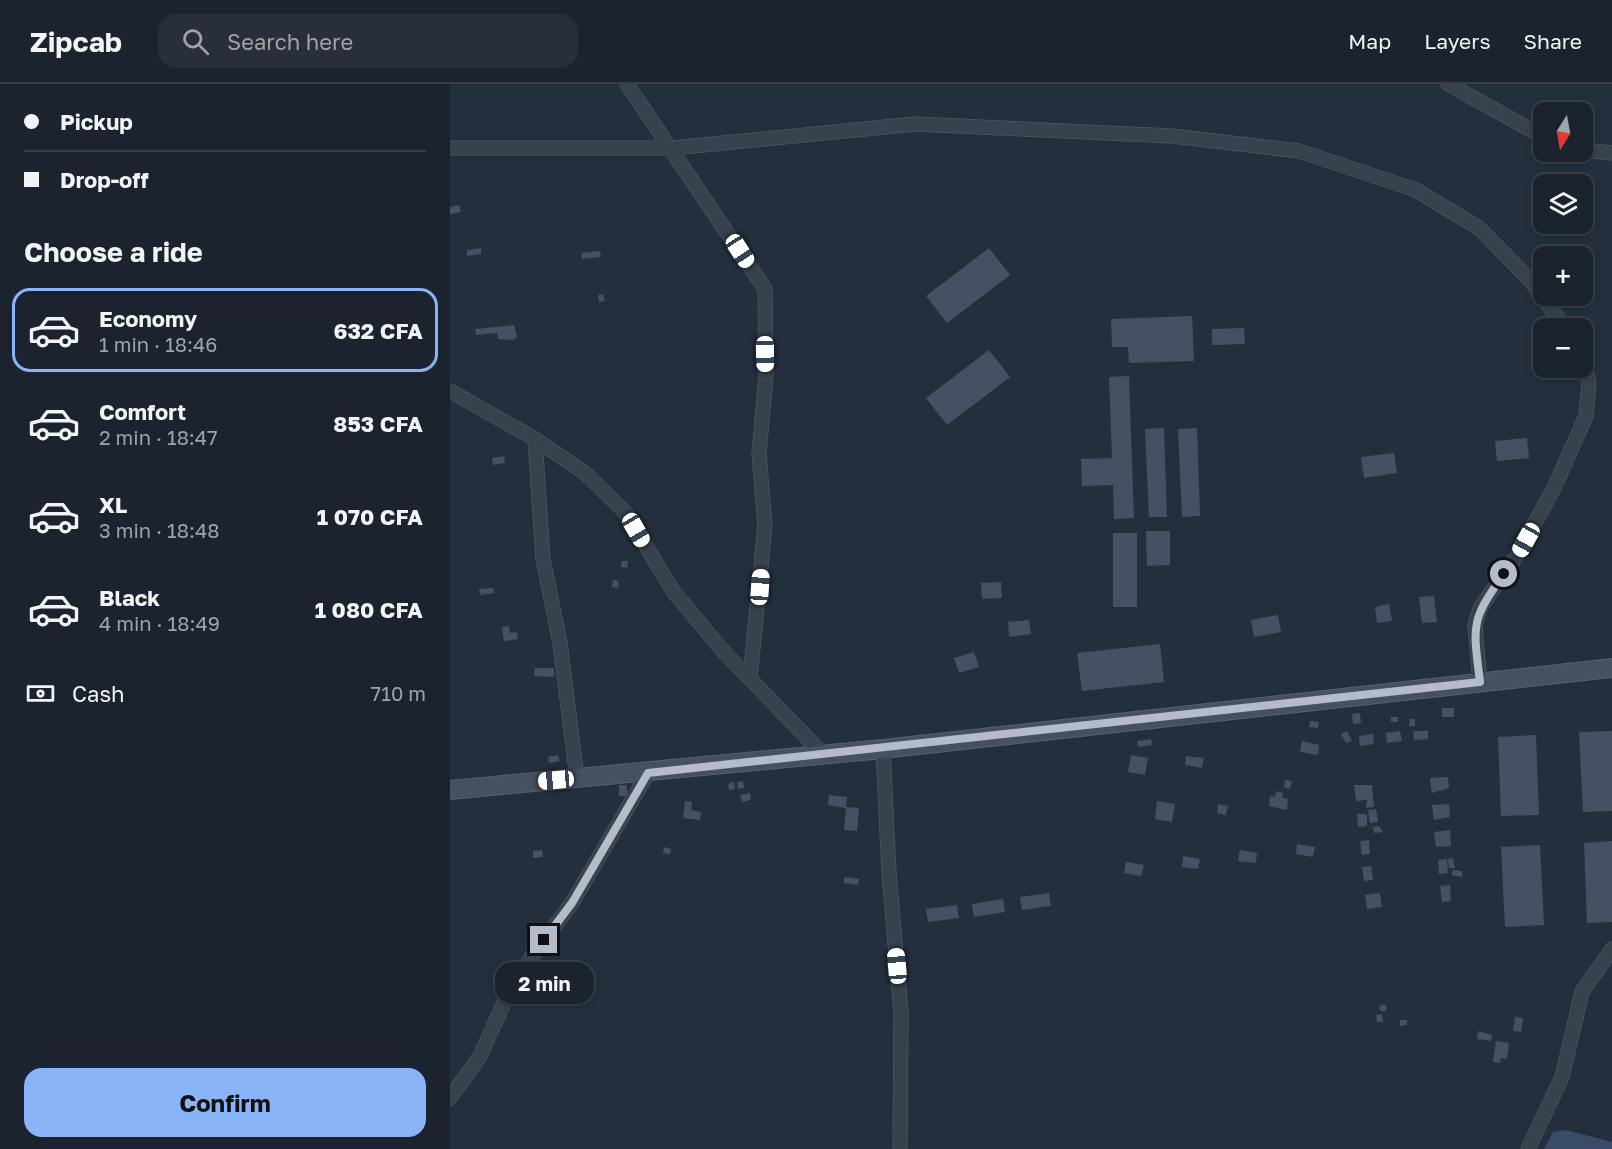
<!DOCTYPE html>
<meta charset="utf-8">
<style>
:root{--surface:#1b232e;--page:#282f3a;--text:#f1f3f6;--muted:#a0a4aa;--line:#39404a;--accent:#8ab4f8}
body{margin:0;font-family:"Golos Text",sans-serif;background:var(--page);color:var(--text);height:100vh;display:flex;flex-direction:column;font-size:22px;white-space:nowrap}
*{box-sizing:border-box;margin:0}
p{font-size:20px;color:var(--muted)}
.icon{flex:none;width:33px;height:33px;fill:none;stroke:currentColor;stroke-width:2;stroke-linecap:round;stroke-linejoin:round}
.map{position:relative;flex:1;overflow:hidden}
.side{display:flex;flex-direction:column;background:var(--surface);width:450px}
.side>*{flex:none}
.top-card{display:grid;align-content:center;height:132px;padding:0 24px;background:var(--surface)}
.needle{width:39px;rotate:191deg}
.tools{position:absolute;left:1083px;top:18px;display:grid;gap:12px}
.tools a{display:grid;place-items:center;width:60px;height:60px;border-radius:12px;background:var(--surface);box-shadow:0 3px 9px #0003,0 0 0 2px var(--line);font-size:30px}
.end{position:absolute;width:27px;height:27px;margin:-14px;border:8px solid #b4bcc9;background:#111;box-shadow:0 0 0 3px #111}
.from{border-radius:50%}
.bubble{position:absolute;height:42px;border-radius:18px;background:var(--surface);box-shadow:0 3px 9px #0003,0 0 0 2px var(--line);font-size:20px;font-weight:700;line-height:42px;text-align:center}
.car{position:absolute;width:18px;height:36px;margin:-18px -9px;border-radius:8px;box-shadow:0 0 4px 2px #0007;background:linear-gradient(#fff 24%,#345 0 40%,#fff 0 76%,#345 0 86%,#fff 0)}
.top-card b{display:flex;align-items:center;gap:21px;height:57px;font-size:22px}
.top-card b+b{border-top:2px solid var(--line)}
.top-card i{width:15px;height:15px;background:var(--text)}
ul{padding:0;list-style:none}
li{display:flex;align-items:center;gap:18px;height:84px;margin:0 12px 9px;padding:0 12px;border:3px solid transparent;border-radius:18px}
li div{flex:1}
li b{display:block;font-size:22px}
li em{font-style:normal;font-weight:700}
li.active{border-color:var(--accent)}
li>.icon{width:54px;height:54px;stroke-width:1.5}
h2{padding:0 24px;font-size:27px;line-height:72px}
.pay{display:flex;align-items:center;gap:15px;height:66px;padding:0 24px;font-size:22px}
.pay p{margin-inline-start:auto}
.action{display:flex;gap:12px;margin-top:auto;padding:12px 24px}
.action a{flex:1;height:69px;border-radius:18px;background:var(--accent);color:#111;font-size:24px;font-weight:700;line-height:69px;text-align:center}
header{display:flex;align-items:center;gap:36px;box-sizing:border-box;height:84px;padding:0 30px;background:var(--surface);border-bottom:2px solid var(--line)}
header strong{font-size:28px}
nav{display:flex;gap:33px;margin-inline-start:auto;font-size:21px}
.search{width:420px;height:54px;background:var(--page);display:flex;align-items:center;gap:15px;box-sizing:border-box;padding:0 21px;border-radius:18px;color:var(--muted);font-size:22px}
main{display:flex;flex:1;min-height:0}
.map>svg:first-child{display:block}
</style>
<header>
<strong>Zipcab</strong>
<div class="search"><svg class="icon" aria-label="search" viewBox="0 0 24 24"><circle cx="10" cy="10" r="6"/><path d="M15 15l6 6"/></svg>Search here</div>
<nav><a>Map</a><a>Layers</a><a>Share</a></nav>
</header>
<main>
<section class="side">
<div class="top-card">
<b><i class="from"></i>Pickup</b>
<b><i></i>Drop-off</b>
</div>
<h2>Choose a ride</h2>
<ul>
<li class="active"><svg class="icon" aria-label="car" viewBox="0 0 24 24"><path d="M5 17H2v-5l4-1 3-4h7l3 4 3 1v5h-3M9 17h6M6 11h13"/><circle cx="7" cy="17" r="2"/><circle cx="17" cy="17" r="2"/></svg><div><b>Economy</b><p>1 min · 18:46</p></div><em>632 CFA</em></li>
<li><svg class="icon" aria-label="car" viewBox="0 0 24 24"><path d="M5 17H2v-5l4-1 3-4h7l3 4 3 1v5h-3M9 17h6M6 11h13"/><circle cx="7" cy="17" r="2"/><circle cx="17" cy="17" r="2"/></svg><div><b>Comfort</b><p>2 min · 18:47</p></div><em>853 CFA</em></li>
<li><svg class="icon" aria-label="car" viewBox="0 0 24 24"><path d="M5 17H2v-5l4-1 3-4h7l3 4 3 1v5h-3M9 17h6M6 11h13"/><circle cx="7" cy="17" r="2"/><circle cx="17" cy="17" r="2"/></svg><div><b>XL</b><p>3 min · 18:48</p></div><em>1 070 CFA</em></li>
<li><svg class="icon" aria-label="car" viewBox="0 0 24 24"><path d="M5 17H2v-5l4-1 3-4h7l3 4 3 1v5h-3M9 17h6M6 11h13"/><circle cx="7" cy="17" r="2"/><circle cx="17" cy="17" r="2"/></svg><div><b>Black</b><p>4 min · 18:49</p></div><em>1 080 CFA</em></li>
</ul>
<div class="pay"><svg class="icon" aria-label="cash" viewBox="0 0 24 24"><path d="M3 7h18v10H3z"/><circle cx="12" cy="12" r="2"/></svg>Cash<p>710 m</p></div>
<div class="action"><a>Confirm</a></div>
</section>
<div class="map">
<svg width="1162" height="1065" viewBox="0 0 1162 1065">
<rect width="100%" height="100%" fill="#242f3e"/>
<path fill="#394c67" d="M1116,1046L1162,1058V1065H1094L1103,1048Z"/>
<g fill="#455162">
<path d="M9,121L11,128L0,130V123Z"/>
<path d="M31,164V170L17,172V166Z"/>
<path d="M539,164L560,191L497,239L476,212Z"/>
<path d="M150,167L151,173L132,175L131,169Z"/>
<path d="M153,210L155,217L149,218L148,211Z"/>
<path d="M742,232L744,277L679,279L678,263H662L661,235Z"/>
<path d="M64,241L67,254L62,256L48,255L47,249L26,251L25,245Z"/>
<path d="M794,244L795,260L762,261V245Z"/>
<path d="M539,266L560,293L497,341L476,314Z"/>
<path d="M679,292L684,434L664,435L663,401L632,402L631,375L662,374L659,293Z"/>
<path d="M714,344L717,433H699L695,345Z"/>
<path d="M747,344L750,432L732,433L728,345Z"/>
<path d="M1077,354L1079,374L1047,377L1045,357Z"/>
<path d="M944,369L947,389L914,394L911,373Z"/>
<path d="M54,372L55,379L43,381L42,374Z"/>
<path d="M696,447H720V481L697,482Z"/>
<rect x="663" y="449" width="24" height="74"/>
<path d="M172,477H178L177,484L171,483Z"/>
<path d="M163,496L169,497L168,504L162,503Z"/>
<path d="M551,498L552,514L532,515L531,499Z"/>
<path d="M43,504L44,509L30,511L29,505Z"/>
<path d="M984,512L987,538L972,539L969,513Z"/>
<path d="M939,520L942,537L927,539L925,523Z"/>
<path d="M828,531L831,548L804,553L801,536Z"/>
<path d="M579,536L581,550L559,553L558,538Z"/>
<path d="M59,542L60,549L67,548L68,555L54,557L52,543Z"/>
<path d="M710,560L714,598L632,607L627,569Z"/>
<path d="M524,568L529,583L509,589L504,574Z"/>
<path d="M85,584H104V593L84,592Z"/>
<rect x="992" y="624" width="12" height="9"/>
<path d="M910,629L911,639L903,640L902,630Z"/>
<rect x="941" y="633" width="7" height="5"/>
<path d="M960,635H965V642H959Z"/>
<path d="M860,637L869,638L868,644L859,643Z"/>
<path d="M897,647L902,657L896,659L891,650Z"/>
<path d="M950,647L952,657L937,659L936,649Z"/>
<path d="M963,647H978V655L964,656Z"/>
<path d="M1162,647V727L1133,728L1129,648Z"/>
<path d="M923,650L924,660L910,662L909,652Z"/>
<path d="M1086,651L1089,731L1051,732L1048,653Z"/>
<path d="M701,655L702,661L688,663L687,657Z"/>
<path d="M852,657L869,661L868,671L850,668Z"/>
<path d="M108,671L110,677L99,679L98,673Z"/>
<path d="M681,671L698,674L695,691L678,688Z"/>
<path d="M736,672L754,674L752,684L735,681Z"/>
<path d="M998,693L999,704L982,709L980,694Z"/>
<path d="M835,696L842,697L840,705L834,703Z"/>
<path d="M293,697L294,704L288,705L287,698Z"/>
<path d="M284,698L285,705L279,706L278,700Z"/>
<rect x="169" y="701" width="8" height="11"/>
<path d="M904,701H922L924,723L916,724L917,716L906,717Z"/>
<path d="M826,707L833,709L832,714L838,715L837,726L819,722L820,712L825,713Z"/>
<path d="M300,709L301,716L292,718L290,711Z"/>
<path d="M379,711L397,713L396,724L378,721Z"/>
<path d="M235,717L242,718L241,726L251,728L250,736L233,734Z"/>
<path d="M707,717L725,720L722,738L705,735Z"/>
<path d="M768,720L778,722L776,731L767,729Z"/>
<path d="M999,720L1000,733L984,736L982,721Z"/>
<path d="M396,723L409,724L407,747L394,746Z"/>
<path d="M926,725L928,738L920,739L918,726Z"/>
<path d="M907,730H917V742L908,743Z"/>
<path d="M929,742L933,748L924,749L923,743Z"/>
<path d="M1000,746L1001,762L986,763L984,748Z"/>
<path d="M919,756L920,770L912,771L910,757Z"/>
<path d="M1162,757V838L1137,839L1134,759Z"/>
<path d="M847,760L865,763L863,773L846,770Z"/>
<path d="M1090,761L1094,841L1055,843L1051,763Z"/>
<path d="M214,763L221,765L220,770L213,769Z"/>
<path d="M92,766L93,773L83,774V767Z"/>
<path d="M790,766L807,769L806,779L788,777Z"/>
<path d="M733,772L750,775L748,785L732,783Z"/>
<path d="M1003,774L1005,784H999L998,775Z"/>
<path d="M997,775L998,789L989,790L988,776Z"/>
<path d="M676,778L694,781L691,792L674,789Z"/>
<path d="M921,782L923,796L914,797L912,783Z"/>
<path d="M1002,786L1012,787V793L1002,791Z"/>
<path d="M394,793L409,795L408,801L394,799Z"/>
<path d="M1000,801L1001,817L992,818L990,802Z"/>
<path d="M599,809L601,822L572,826L570,813Z"/>
<path d="M930,809L932,823L917,825L915,811Z"/>
<path d="M553,815L555,828L524,833L522,820Z"/>
<path d="M507,821L509,834L478,838L476,825Z"/>
<path d="M115,888L121,892L117,897L111,894Z"/>
<circle cx="933" cy="924" r="3.5"/>
<path d="M932,930L933,938H927L926,931Z"/>
<path d="M1065,933L1073,934L1071,948L1063,947Z"/>
<path d="M950,936H957V941L950,942Z"/>
<path d="M1028,947L1042,951L1041,957L1027,955Z"/>
<path d="M1046,957L1059,959L1057,975L1051,974L1050,979L1043,978Z"/>
</g>
<g fill="none" stroke-linecap="round" stroke-linejoin="round">
<defs>
<g id="street">
<path d="M177,0L315,205L316,292L309,370L315,441L300,595"/>
<path d="M998,0L1094,53"/>
<path d="M0,64H223L465,40L722,52L849,67L966,106L1029,144L1081,197L1115,244"/>
<path d="M1132,66L1162,69"/>
<path d="M0,307L85,355L135,389L176,429L223,507L273,567L373,670"/>
<path d="M85,355L93,475L110,559L127,694"/>
<path d="M1030,598L1025,542L1030,524L1066,473L1104,404L1136,332L1139,299L1132,269"/>
<path d="M433,665L439,789L451,928L450,1065"/>
<path d="M0,1014L30,972L58,910L80,875L122,819L198,689"/>
<path d="M1078,1065L1112,993L1132,908L1162,865"/>
</g>
<path id="secondary" d="M0,706L433,665L1162,584"/>
</defs>
<use href="#street" stroke="#565f6c" stroke-width="15"/>
<use href="#secondary" stroke="#565f6c" stroke-width="20"/>
<use href="#street" stroke="#38414e" stroke-width="14"/>
<use href="#secondary" stroke="#465061" stroke-width="18"/>
</g>
<g fill="none" stroke-linecap="round" stroke-linejoin="round">
<path stroke="#b4bcc9" stroke-width="8" d="M94,856L122,819L198,689L1030,598C1023,541 1020,537 1054,490"/>
</g>
</svg>
<div class="tools">
<a><svg class="needle" viewBox="-14 -14 28 28"><path d="M0-13l5 13h-10z" fill="#e53935"/><path d="M0 13l5-13h-10z" fill="#a0a4aa"/></svg></a>
<a><svg class="icon" aria-label="layers" viewBox="0 0 24 24"><path d="M12 4l9 5-9 5-9-5zM3 14l9 5 9-5"/></svg></a>
<a>+</a>
<a>−</a>
</div>
<i class="end from" style="left:1054px;top:490px"></i>
<i class="end" style="left:94px;top:856px"></i>
<div class="bubble" style="left:45px;top:878px;width:99px">2 min</div>
<i class="car" style="left:290px;top:167px;rotate:147deg"></i>
<i class="car" style="left:315px;top:270px;rotate:179deg"></i>
<i class="car" style="left:186px;top:446px;rotate:150deg"></i>
<i class="car" style="left:1076px;top:456px;rotate:209deg"></i>
<i class="car" style="left:310px;top:503px;rotate:4deg"></i>
<i class="car" style="left:106px;top:696px;rotate:265deg"></i>
<i class="car" style="left:447px;top:882px;rotate:355deg"></i>
</div>
</main>
